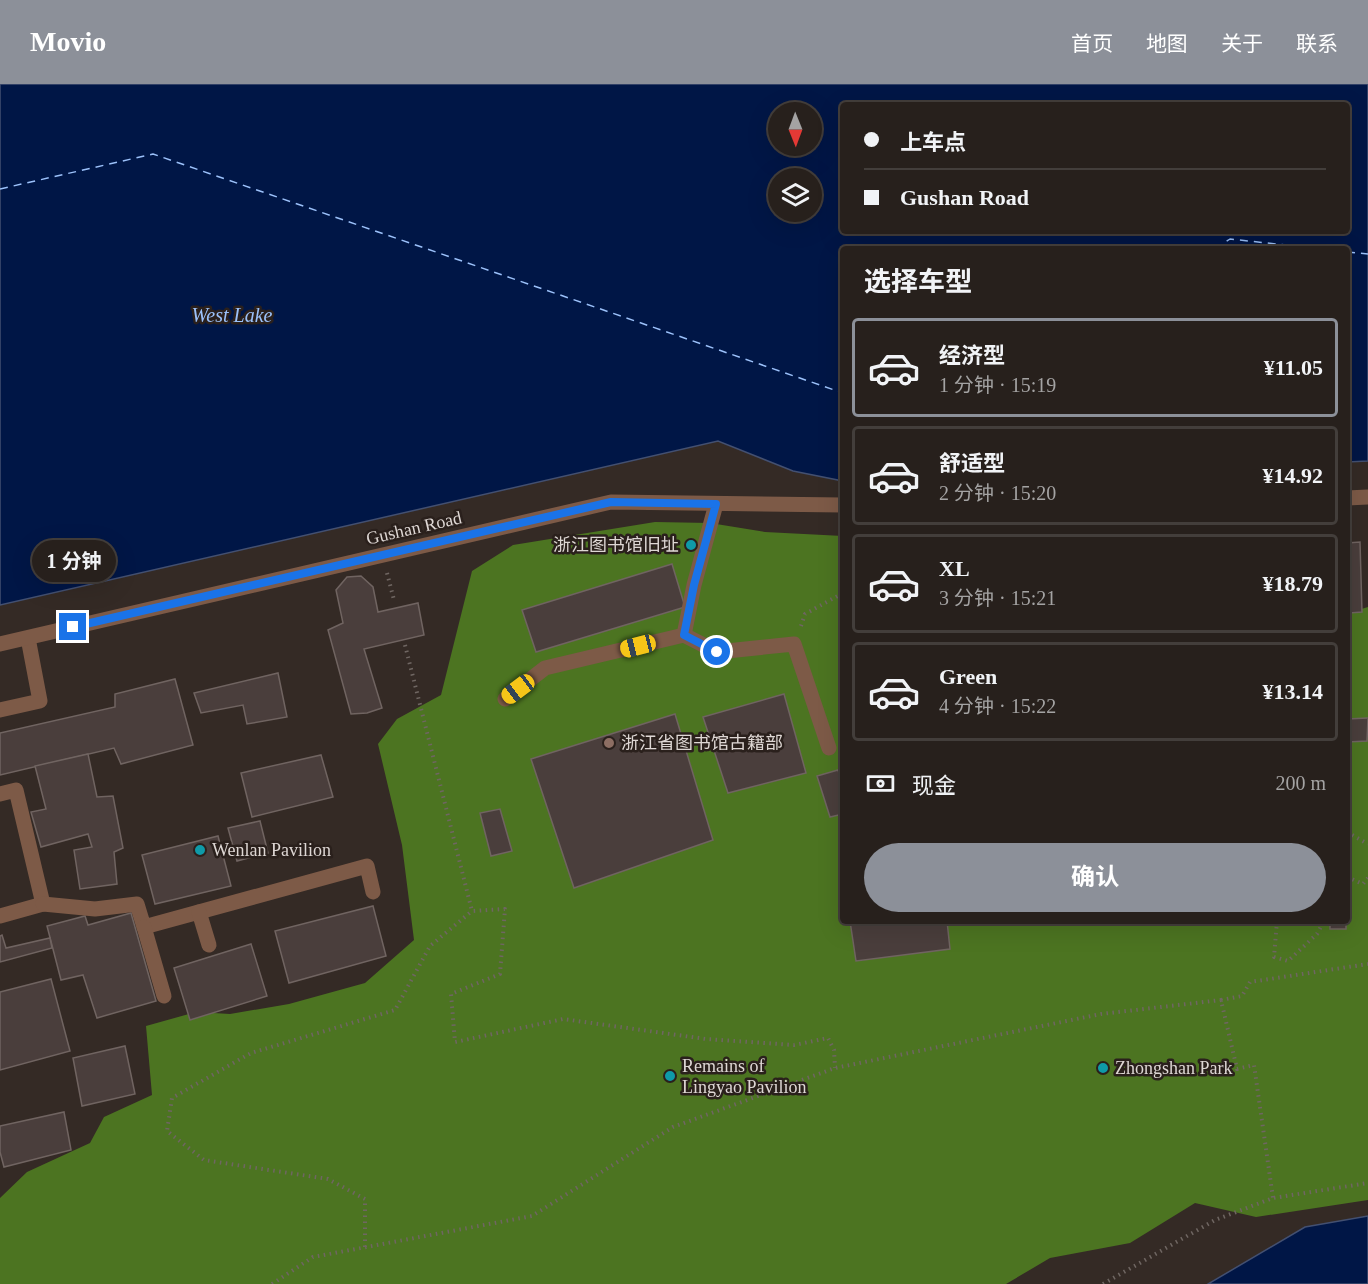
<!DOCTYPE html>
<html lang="zh">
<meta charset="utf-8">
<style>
:root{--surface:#27201c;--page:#332d29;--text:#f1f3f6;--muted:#a4a3a3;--line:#433e3b;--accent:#8c9099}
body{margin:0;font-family:"Times New Roman","Noto Sans SC",serif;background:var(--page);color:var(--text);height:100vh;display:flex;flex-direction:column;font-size:22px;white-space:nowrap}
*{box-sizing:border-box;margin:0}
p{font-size:20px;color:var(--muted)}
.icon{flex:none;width:33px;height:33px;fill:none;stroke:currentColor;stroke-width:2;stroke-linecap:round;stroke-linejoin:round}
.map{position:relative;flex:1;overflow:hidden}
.side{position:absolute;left:840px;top:162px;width:510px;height:678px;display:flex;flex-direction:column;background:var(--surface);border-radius:6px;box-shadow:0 6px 24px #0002,0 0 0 2px var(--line)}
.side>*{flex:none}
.top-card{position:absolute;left:840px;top:18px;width:510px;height:132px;border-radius:6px;box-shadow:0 6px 24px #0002,0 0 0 2px var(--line);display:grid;align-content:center;height:132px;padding:0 24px;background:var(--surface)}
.needle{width:39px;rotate:179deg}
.fabs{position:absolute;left:768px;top:18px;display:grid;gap:12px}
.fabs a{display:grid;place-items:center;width:54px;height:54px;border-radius:50%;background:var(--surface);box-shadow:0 6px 24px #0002,0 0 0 2px var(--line);font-size:30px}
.end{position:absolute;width:27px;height:27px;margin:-14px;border:8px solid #1a73e8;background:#fff;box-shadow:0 0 0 3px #fff}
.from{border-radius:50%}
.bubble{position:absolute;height:42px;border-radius:21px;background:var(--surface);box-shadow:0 6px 24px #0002,0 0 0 2px var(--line);font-size:20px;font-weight:700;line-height:42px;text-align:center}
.car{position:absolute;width:18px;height:36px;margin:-18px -9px;border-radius:8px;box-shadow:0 0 4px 2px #0007;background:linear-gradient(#f5c518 24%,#345 0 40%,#f5c518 0 76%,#345 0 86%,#f5c518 0)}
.top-card b{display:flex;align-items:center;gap:21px;height:57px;font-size:22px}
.top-card b+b{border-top:2px solid var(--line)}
.top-card i{width:15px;height:15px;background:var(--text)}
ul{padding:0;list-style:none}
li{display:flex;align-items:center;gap:18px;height:99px;margin:0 12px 9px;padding:0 12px;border:3px solid var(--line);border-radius:6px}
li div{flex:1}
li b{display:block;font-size:22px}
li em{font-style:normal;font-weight:700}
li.on{border-color:var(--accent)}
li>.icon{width:54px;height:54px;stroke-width:1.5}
h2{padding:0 24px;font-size:27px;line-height:72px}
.pay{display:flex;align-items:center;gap:15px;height:66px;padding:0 24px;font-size:22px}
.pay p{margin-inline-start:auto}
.primary-button{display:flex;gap:12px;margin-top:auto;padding:12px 24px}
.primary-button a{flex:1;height:69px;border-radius:36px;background:var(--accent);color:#fff;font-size:24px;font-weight:700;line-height:69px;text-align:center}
header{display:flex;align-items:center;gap:36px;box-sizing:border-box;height:84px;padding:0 30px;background:var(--accent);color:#fff}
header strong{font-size:28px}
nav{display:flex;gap:33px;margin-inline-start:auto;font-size:21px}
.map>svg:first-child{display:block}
</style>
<header>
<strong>Movio</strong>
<nav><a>首页</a><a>地图</a><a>关于</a><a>联系</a></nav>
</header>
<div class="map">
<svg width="1368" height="1200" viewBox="0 0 1368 1200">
<rect width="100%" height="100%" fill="#342a25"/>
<path fill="#4c7421" d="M655,438L710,439L765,448L843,452V837H1347V526H1358L1368,523V1116L1256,1133L1195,1119L1130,1159L1050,1174L1006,1200H0V1114L27,1088L90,1059L104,1033L152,1011L146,942L196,928L230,930L289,920L365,899L414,856L402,761L378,660L397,635L441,611L472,487L513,461Z"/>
<g fill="#001646" stroke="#435071" stroke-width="1.5" fill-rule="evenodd">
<path d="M0,0H1368V377L1347,378V165H843V397L793,387L718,357L0,521ZM843,21H1347V147H843ZM778,28H812V62H778ZM778,94H812V128H778Z"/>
<path d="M1368,1132V1200H1208L1305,1143Z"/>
</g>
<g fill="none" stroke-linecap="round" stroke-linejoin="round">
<g stroke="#9bc1fa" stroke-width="1.5" stroke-dasharray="8 6" stroke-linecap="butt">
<path d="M0,105L153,70L843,309"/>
<path d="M1215,165L1230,155L1322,165"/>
<path d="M1347,168L1368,170"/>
</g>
</g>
<g fill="#4a3e3c" stroke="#706461" stroke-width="1.5">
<path d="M1360,458L1362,528L1349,529L1347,459Z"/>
<path d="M672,480L685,523L536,568L522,526Z"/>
<path d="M361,492L373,503L378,528L418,519L424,551L364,565L382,624L367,629L351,630L328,546L343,539L336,506L347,493Z"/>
<path d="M278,589L287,633L247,640L243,621L201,629L194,609Z"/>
<path d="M175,595L193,661L121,680L114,664L0,691V649L115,623V610Z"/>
<path d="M784,610L806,689L728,709L703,633Z"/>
<path d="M675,630L713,756L574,804L531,675Z"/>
<path d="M1368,634L1367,657L1347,658V635Z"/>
<path d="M88,670L97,713L113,712L123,764L114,768L117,800L80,805L74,766L92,763L88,750L41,763L31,728L46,725L35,682Z"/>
<path d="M321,671L333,713L252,733L241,689Z"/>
<path d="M838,686L843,703V730L830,733L817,692Z"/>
<path d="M500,725L512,767L491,772L480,729Z"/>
<path d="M260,737L268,769L237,777L228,744Z"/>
<path d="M218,752L231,802L155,820L142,771Z"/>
<path d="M373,822L386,872L289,899L275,847Z"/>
<path d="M131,829L156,917L97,934L83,891L61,896L47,842L85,832L88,841Z"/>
<path d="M850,837H947L950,865L856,877Z"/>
<rect x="1330" y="837" width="16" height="8"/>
<path d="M2,851L6,864L50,854L52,864L0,878V852Z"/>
<path d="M251,860L267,912L190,936L174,884Z"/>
<path d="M51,895L70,967L0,986V908Z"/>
<path d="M125,962L135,1010L82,1022L73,974Z"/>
<path d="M64,1028L71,1066L4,1083L0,1068V1042Z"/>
</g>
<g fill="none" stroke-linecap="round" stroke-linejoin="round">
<g stroke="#6f6662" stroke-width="4" stroke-dasharray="1.5 4.5" stroke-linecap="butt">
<path d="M387,489L394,516"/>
<path d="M801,542L805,530L843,509"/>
<path d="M405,561L472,827L505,825L500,890L451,910L455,958L563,935L706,955L794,961L828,954L834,966L835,984"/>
<path d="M1347,748L1368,760"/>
<path d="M1347,793L1363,800L1368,794"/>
<path d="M1277,837L1274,873L1288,877L1317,850L1324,837"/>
<path d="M1221,916L1242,912L1250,898L1368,880"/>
<path d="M365,1163V1115L328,1095L204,1076L167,1047L172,1014L251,969L395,926L430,862L472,827"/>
<path d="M272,1200L313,1173L532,1132L673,1043L835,984L1101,930L1221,916L1237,985L1254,981L1273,1114"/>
<path d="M1103,1200L1215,1136L1273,1114L1368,1099"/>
</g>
<g stroke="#7d5a47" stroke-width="15">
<path d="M684,551L694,501L716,420"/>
<path d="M505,615L545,584L684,551L717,568L794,560L829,664"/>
<path d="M0,626L40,617L28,554"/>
<path d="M0,710L16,706L43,820L0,832"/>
<path d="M43,820L95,825L137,820L144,843L367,782L373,808"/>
<path d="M199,828L209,861"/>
<path d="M144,843L164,912"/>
</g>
<g stroke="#7d5a47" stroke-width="15">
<path d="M1347,414L1368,413"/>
<path d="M0,560L611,418L843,421"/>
</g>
</g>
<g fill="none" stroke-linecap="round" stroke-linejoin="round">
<path stroke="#1a73e8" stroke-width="8" d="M73,543L611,418L716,420L694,501L684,551L717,568"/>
</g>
<g fill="#0f9aa8" stroke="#2a201c" stroke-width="2">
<circle cx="691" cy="461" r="6"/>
<circle cx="200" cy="766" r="6"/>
<circle cx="1103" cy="984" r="6"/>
<circle cx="670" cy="992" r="6"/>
</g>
<circle fill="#8d6e63" stroke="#2a201c" stroke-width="2" cx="609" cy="659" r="6"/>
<g text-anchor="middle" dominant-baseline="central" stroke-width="5" stroke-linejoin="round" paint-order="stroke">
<g font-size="18" fill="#ded7d4" stroke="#2a201c">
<text transform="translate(414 444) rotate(-13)">Gushan Road</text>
</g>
<g font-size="18" fill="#ded7d4" stroke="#2a201c" text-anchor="start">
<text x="679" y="461" text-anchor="end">浙江图书馆旧址</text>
<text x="621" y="659">浙江省图书馆古籍部</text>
<text x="212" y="766">Wenlan Pavilion</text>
<text x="682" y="982">Remains of<tspan x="682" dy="21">Lingyao Pavilion</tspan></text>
<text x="1115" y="984">Zhongshan Park</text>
</g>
<g font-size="20" font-style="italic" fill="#9bc1fa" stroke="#2a201c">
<text x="232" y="231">West Lake</text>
</g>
</g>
</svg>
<div class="fabs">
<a><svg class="needle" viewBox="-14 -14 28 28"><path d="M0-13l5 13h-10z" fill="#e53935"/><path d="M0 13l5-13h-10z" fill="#a4a3a3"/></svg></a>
<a><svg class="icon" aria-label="layers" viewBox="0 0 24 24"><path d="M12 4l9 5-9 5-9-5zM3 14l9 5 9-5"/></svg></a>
</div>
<i class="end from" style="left:717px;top:568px"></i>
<i class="end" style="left:73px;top:543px"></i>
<div class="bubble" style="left:32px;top:456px;width:84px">1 分钟</div>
<i class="car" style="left:638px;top:562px;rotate:256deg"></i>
<i class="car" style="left:518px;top:605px;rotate:233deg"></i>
<div class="top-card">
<b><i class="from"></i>上车点</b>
<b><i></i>Gushan Road</b>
</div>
<section class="side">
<h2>选择车型</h2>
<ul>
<li class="on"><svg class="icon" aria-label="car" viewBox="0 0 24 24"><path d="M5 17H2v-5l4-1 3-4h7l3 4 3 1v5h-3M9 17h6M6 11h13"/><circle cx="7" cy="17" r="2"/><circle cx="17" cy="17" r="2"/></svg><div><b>经济型</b><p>1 分钟 · 15:19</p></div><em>¥11.05</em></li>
<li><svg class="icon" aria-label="car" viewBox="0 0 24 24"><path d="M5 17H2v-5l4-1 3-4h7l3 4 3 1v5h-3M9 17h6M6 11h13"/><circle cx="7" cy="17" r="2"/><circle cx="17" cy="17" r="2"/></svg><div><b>舒适型</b><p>2 分钟 · 15:20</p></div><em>¥14.92</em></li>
<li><svg class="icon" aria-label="car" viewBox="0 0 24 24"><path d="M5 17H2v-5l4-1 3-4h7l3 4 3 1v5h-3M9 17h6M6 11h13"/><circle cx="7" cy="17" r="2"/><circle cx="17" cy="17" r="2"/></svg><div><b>XL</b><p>3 分钟 · 15:21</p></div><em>¥18.79</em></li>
<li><svg class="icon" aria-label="car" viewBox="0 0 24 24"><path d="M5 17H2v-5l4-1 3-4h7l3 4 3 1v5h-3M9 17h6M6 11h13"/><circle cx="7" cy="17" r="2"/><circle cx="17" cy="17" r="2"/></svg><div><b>Green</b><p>4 分钟 · 15:22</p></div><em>¥13.14</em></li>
</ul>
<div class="pay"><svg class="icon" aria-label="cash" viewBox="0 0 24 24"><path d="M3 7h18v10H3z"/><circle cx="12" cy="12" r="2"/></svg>现金<p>200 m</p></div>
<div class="primary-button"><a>确认</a></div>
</section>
</div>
